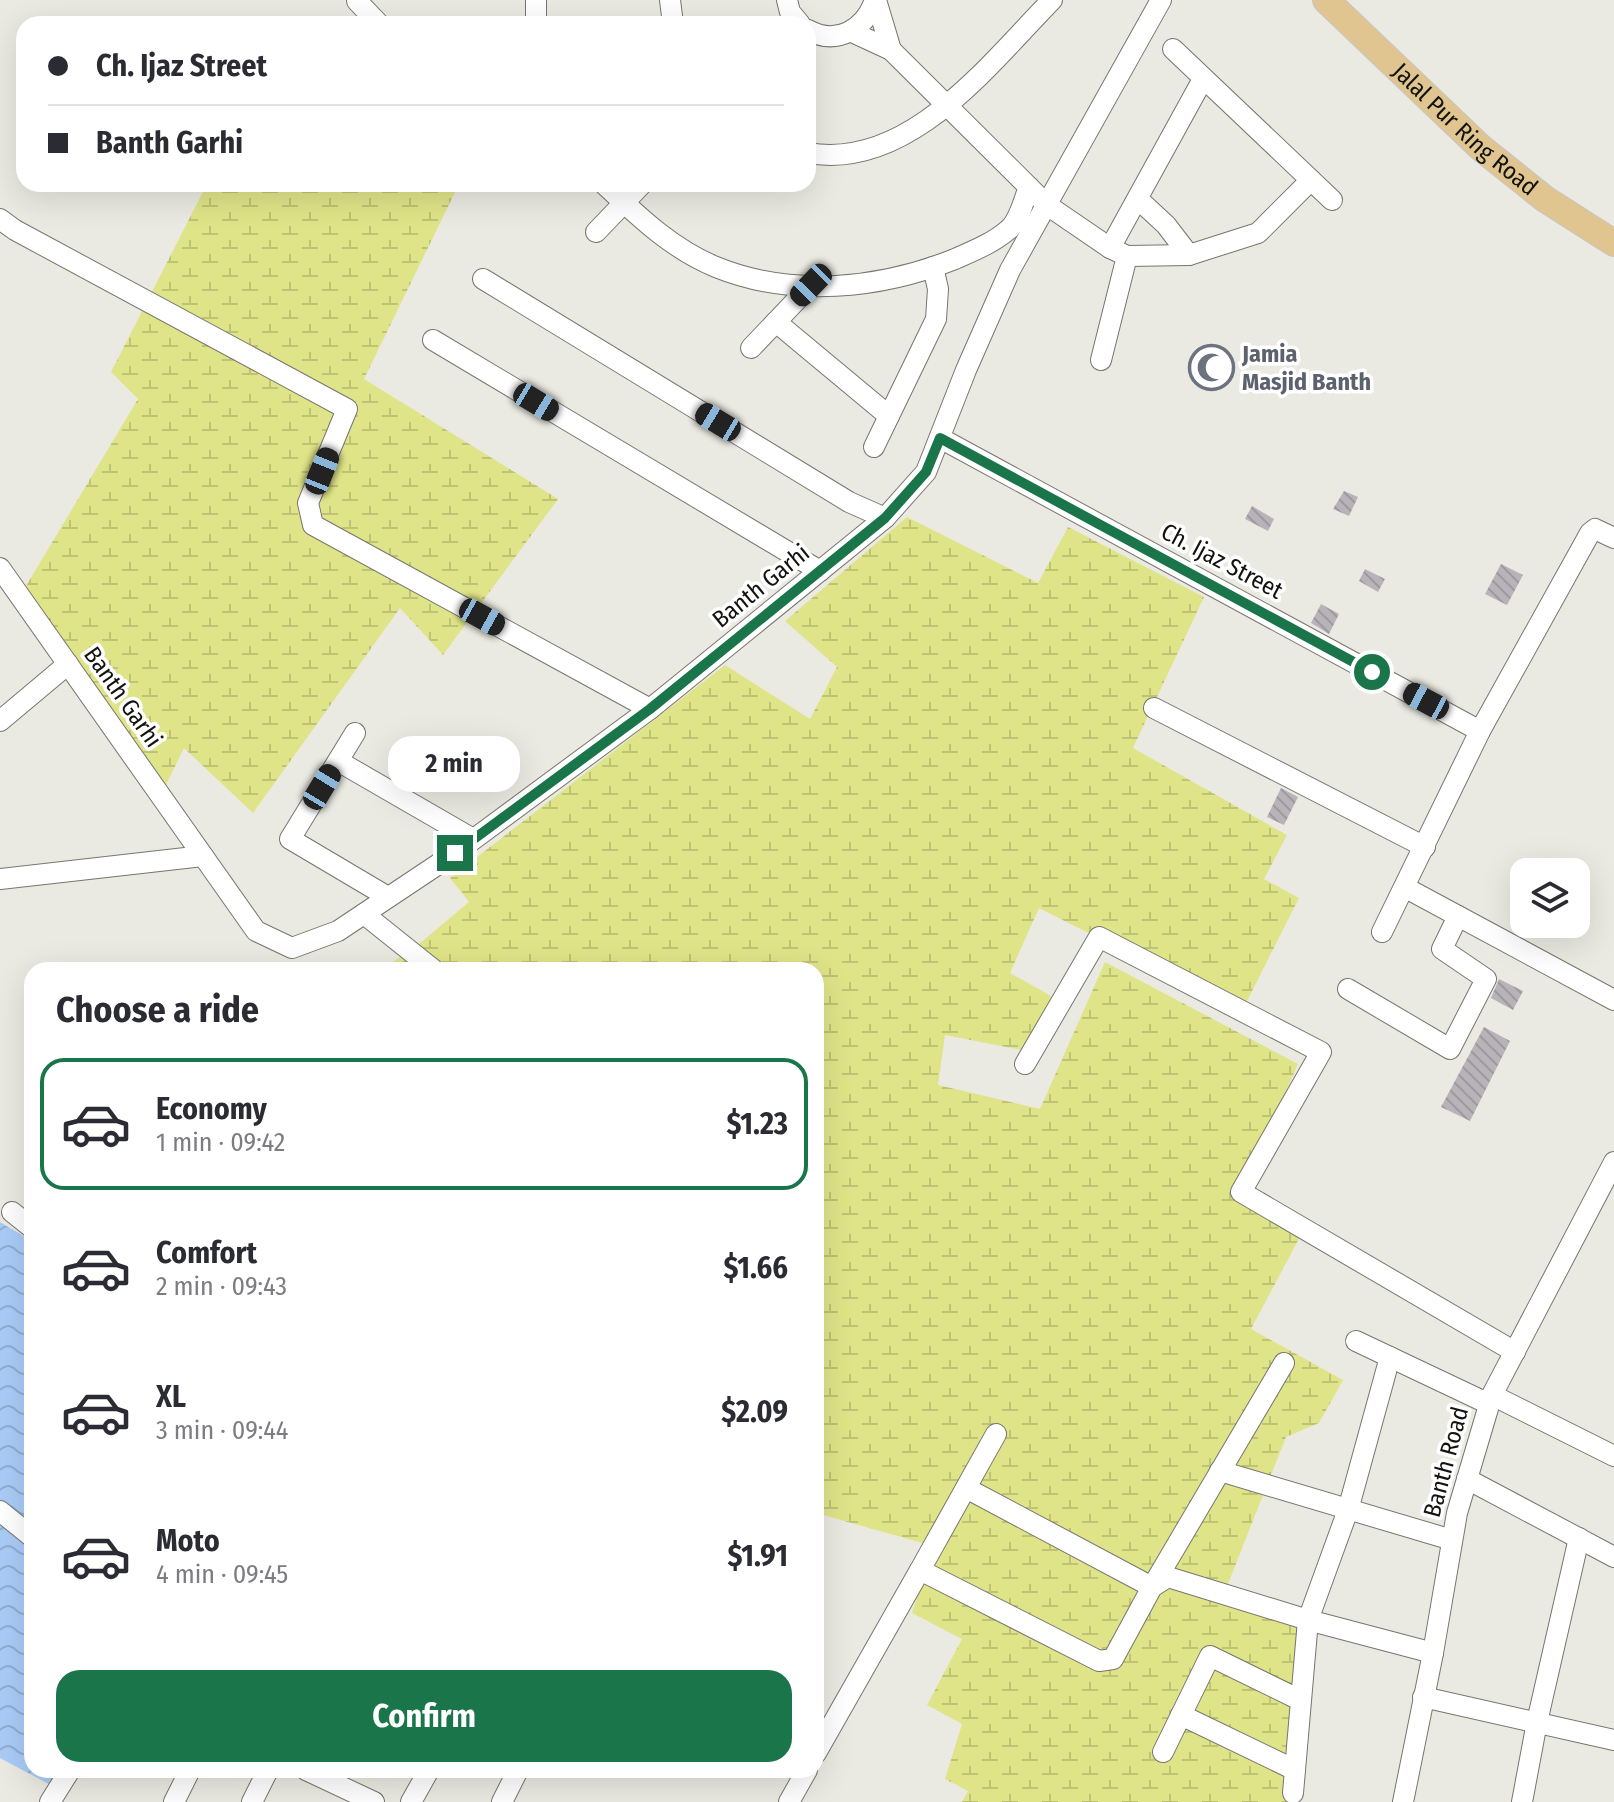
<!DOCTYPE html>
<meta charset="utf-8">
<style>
:root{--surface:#fff;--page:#f7f7f7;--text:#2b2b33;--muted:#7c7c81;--line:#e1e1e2;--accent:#1a754a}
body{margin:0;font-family:"Fira Sans Condensed",sans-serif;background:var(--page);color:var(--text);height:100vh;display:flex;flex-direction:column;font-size:30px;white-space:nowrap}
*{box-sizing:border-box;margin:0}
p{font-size:26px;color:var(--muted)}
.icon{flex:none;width:44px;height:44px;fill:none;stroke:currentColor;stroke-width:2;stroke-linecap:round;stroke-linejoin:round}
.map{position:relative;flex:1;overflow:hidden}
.drawer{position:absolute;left:24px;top:962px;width:800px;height:816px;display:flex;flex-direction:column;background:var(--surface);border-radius:24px;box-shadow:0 8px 32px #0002}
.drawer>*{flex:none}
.banner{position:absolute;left:16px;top:16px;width:800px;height:176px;border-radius:24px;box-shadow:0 8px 32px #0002;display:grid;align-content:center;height:176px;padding:0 32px;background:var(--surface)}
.buttons{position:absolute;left:1510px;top:858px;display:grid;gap:16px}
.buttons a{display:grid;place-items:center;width:80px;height:80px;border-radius:16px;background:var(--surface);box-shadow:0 8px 32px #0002;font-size:40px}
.end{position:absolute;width:36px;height:36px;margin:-18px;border:10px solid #1a754a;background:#fff;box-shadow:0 0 0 4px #fff}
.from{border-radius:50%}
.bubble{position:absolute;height:56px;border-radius:24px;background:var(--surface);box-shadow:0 8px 32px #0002;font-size:26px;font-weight:700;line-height:56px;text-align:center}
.car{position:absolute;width:24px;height:48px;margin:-24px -12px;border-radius:10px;box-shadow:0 0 6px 2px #0007;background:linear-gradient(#222 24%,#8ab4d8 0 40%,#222 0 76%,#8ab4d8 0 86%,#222 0)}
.banner b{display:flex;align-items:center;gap:28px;height:76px;font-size:30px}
.banner b+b{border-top:2px solid var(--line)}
.banner i{width:20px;height:20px;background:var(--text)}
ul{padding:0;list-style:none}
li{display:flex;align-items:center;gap:24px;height:132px;margin:0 16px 12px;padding:0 16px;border:4px solid transparent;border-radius:24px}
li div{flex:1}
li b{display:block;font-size:30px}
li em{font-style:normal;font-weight:700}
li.on{border-color:var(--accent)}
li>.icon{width:72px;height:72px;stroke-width:1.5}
h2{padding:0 32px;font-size:36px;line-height:96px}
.primary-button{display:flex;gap:16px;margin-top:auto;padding:16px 32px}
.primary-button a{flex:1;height:92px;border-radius:24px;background:var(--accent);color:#fff;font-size:32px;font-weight:700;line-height:92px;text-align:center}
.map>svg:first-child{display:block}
</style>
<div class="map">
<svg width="1614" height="1802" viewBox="0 0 1614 1802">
<defs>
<pattern id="wetland-marsh" width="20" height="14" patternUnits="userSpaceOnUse" patternTransform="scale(2)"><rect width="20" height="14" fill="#e0e488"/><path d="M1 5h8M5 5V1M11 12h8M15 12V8" fill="none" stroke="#bfc374"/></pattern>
<pattern id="water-waves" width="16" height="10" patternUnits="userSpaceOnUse" patternTransform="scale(2)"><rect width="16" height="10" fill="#a9ccf7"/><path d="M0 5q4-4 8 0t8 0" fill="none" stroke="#90aed3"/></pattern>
<pattern id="building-back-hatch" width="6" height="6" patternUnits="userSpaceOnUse" patternTransform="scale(2)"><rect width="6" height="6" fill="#b8b3b9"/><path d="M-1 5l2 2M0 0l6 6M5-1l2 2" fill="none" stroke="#9d999e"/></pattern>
</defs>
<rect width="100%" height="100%" fill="#ebeae2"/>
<g fill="url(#wetland-marsh)">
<path d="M207,184H459L364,379L558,499L443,655L400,608L253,813L184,748L161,795L20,596L138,399L111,372Z"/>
<path d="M907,517L1038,583L1068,527L1204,597L1133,748L1287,835L1264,879L1299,898L1242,1011L1039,908L1010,973L1051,996L1032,1052L945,1035L938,1085L1040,1109L1105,962L1298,1064L1241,1192L1304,1229L1251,1329L1343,1380L1319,1423L1286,1437L1224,1594L1308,1620L1297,1802H962L968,1791L945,1779L962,1724L927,1705L962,1639L912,1613L933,1546L816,1513V970H381L419,944L469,902L450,878L725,665L810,719L837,667L785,621Z"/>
</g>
<path fill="url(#water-waves)" d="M0,1222L30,1240L32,1238V1770H64L58,1789L0,1758Z"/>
<g fill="url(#building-back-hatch)">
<path d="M1344,491L1358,497L1349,516L1333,509Z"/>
<path d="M1252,506L1274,519L1268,531L1245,519Z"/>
<path d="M1501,564L1523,575L1507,605L1485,594Z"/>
<path d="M1365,569L1385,579L1378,592L1359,581Z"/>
<path d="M1321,604L1339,614L1329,634L1311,623Z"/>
<path d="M1281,788L1298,797L1284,825L1267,817Z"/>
<path d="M1499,979L1523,991L1513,1010L1491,998Z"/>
<path d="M1484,1027L1510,1041L1470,1121L1441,1107Z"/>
</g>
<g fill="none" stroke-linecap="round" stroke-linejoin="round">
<defs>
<g id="minor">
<path d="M670,0L673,24"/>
<path d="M787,0L790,12L800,24"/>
<path d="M876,0L891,50"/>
<path d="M357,1L379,24"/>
<path d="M536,24V0"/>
<path d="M808,30C837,46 865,29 875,0"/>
<path d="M852,32L891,50L1047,205L1110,248L1127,256L1189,255L1258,233L1311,180"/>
<path d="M1173,49L1332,200"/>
<path d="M808,153C909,171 989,64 1052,0"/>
<path d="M604,184C639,217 672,249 716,267C792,298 880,289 955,259C973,251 993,243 1008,230C1019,222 1024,199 1029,187"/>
<path d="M1138,199L1166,225L1189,255"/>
<path d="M0,219L15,230L347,409L308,503L313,525L650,709"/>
<path d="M596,232L642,184"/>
<path d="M1110,248L1203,79"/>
<path d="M483,279L849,502L885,518"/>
<path d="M776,322L889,416"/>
<path d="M433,340L820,571"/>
<path d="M751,348L811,285"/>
<path d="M1101,360L1127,256"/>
<path d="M940,438L1480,731"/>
<path d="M874,447L936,319L938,289L933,267"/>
<path d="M0,568L256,931L292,948L338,931L455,853L650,709L885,518L926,472L966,370L1010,270L1161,0"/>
<path d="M1154,708L1425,847"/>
<path d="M0,721L68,664"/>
<path d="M355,733L290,839L388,897"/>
<path d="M338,761L473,839"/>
<path d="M0,879L203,856"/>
<path d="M1406,888L1614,1000"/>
<path d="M364,914L434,970"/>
<path d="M1382,932L1480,731L1590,533L1595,529L1614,538"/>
<path d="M1348,989L1450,1049L1486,979L1442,949L1458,916"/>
<path d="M1025,1064L1099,937L1321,1052L1241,1192L1515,1352"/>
<path d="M12,1212L32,1228"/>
<path d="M1356,1341L1489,1404"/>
<path d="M1492,1395L1614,1456"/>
<path d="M1220,1471L1452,1540"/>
<path d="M1467,1479L1614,1557"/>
<path d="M966,1488L1152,1587L1284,1363"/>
<path d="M0,1511L32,1537"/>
<path d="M920,1570L996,1434"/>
<path d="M1423,1697L1614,1740"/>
<path d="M1181,1715L1295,1770"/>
<path d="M1163,1752L1210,1656L1300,1700"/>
<path d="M816,1753L920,1570L1099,1661L1113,1659L1152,1587L1168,1577L1308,1620L1433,1653"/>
<path d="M306,1770L374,1802"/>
<path d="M1293,1793L1308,1620L1348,1510L1390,1357"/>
<path d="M50,1802L70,1770"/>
<path d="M174,1802L190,1770"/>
<path d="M252,1802L268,1770"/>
<path d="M411,1802L429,1770"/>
<path d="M502,1802L518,1770"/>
<path d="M789,1802L807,1770"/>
<path d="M1403,1802L1433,1653L1457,1513L1492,1395L1614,1162"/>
<path d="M1522,1802L1537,1722L1579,1538"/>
</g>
<g id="major">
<path id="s1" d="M1326,0L1480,147L1545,199L1614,243"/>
</g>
</defs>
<use href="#minor" stroke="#77756e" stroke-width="22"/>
<use href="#major" stroke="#c6c6c5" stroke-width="28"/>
<use href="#minor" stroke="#fff" stroke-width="20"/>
<use href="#major" stroke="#e0c591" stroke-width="26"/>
</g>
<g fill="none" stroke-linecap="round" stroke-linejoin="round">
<path stroke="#1a754a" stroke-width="10" d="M455,853L650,709L885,518L926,472L940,438L1372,672"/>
</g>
<defs>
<symbol id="mosque-ring" viewBox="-11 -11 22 22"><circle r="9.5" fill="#fff" stroke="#6b7280" stroke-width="1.5"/><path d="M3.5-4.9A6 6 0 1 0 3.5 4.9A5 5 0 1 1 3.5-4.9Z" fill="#6b7280"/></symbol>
</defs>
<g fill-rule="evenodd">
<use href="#mosque-ring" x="1186" y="342" width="51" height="51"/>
</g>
<g text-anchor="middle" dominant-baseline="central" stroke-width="7" stroke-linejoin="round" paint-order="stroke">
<g font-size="24" fill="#12120f" stroke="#fff">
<text stroke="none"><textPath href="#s1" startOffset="190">Jalal Pur Ring Road</textPath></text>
<text transform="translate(1222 561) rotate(28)">Ch. Ijaz Street</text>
<text transform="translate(761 586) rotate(-39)">Banth Garhi</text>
<text transform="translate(123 697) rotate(55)">Banth Garhi</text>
<text transform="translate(1446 1462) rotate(-75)">Banth Road</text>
</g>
<g font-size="24" font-weight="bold" fill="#5b616d" stroke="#fff" text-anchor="start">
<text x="1242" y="354">Jamia<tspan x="1242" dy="28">Masjid Banth</tspan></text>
</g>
</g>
</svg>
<div class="buttons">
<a><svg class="icon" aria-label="layers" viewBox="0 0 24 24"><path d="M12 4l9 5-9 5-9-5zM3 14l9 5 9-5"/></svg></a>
</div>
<i class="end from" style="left:1372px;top:672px"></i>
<i class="end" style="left:455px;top:853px"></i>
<div class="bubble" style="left:388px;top:736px;width:132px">2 min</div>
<i class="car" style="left:811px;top:285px;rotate:224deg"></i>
<i class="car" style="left:536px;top:402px;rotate:121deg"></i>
<i class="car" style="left:718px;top:422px;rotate:301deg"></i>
<i class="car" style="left:322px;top:471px;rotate:22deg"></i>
<i class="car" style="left:482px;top:617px;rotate:119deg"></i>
<i class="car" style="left:1426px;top:701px;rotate:298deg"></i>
<i class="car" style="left:322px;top:787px;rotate:31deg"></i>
<div class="banner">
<b><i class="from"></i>Ch. Ijaz Street</b>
<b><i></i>Banth Garhi</b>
</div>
<section class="drawer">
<h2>Choose a ride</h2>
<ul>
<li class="on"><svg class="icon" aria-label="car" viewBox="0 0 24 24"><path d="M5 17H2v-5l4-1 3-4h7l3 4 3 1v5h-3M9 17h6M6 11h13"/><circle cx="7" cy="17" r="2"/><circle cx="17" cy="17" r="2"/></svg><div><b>Economy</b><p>1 min · 09:42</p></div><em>$1.23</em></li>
<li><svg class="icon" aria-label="car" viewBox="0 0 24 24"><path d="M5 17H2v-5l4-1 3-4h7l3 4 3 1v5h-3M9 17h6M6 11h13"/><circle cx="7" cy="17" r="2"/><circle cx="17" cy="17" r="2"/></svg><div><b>Comfort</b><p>2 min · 09:43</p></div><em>$1.66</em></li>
<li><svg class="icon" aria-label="car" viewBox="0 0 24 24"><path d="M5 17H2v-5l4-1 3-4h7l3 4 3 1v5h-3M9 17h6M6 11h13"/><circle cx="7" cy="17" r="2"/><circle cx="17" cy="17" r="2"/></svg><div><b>XL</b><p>3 min · 09:44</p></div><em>$2.09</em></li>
<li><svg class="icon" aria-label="car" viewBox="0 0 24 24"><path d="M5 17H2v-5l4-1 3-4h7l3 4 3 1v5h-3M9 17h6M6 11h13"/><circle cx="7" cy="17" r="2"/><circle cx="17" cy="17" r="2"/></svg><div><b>Moto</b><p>4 min · 09:45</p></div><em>$1.91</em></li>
</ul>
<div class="primary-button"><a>Confirm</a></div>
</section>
</div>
